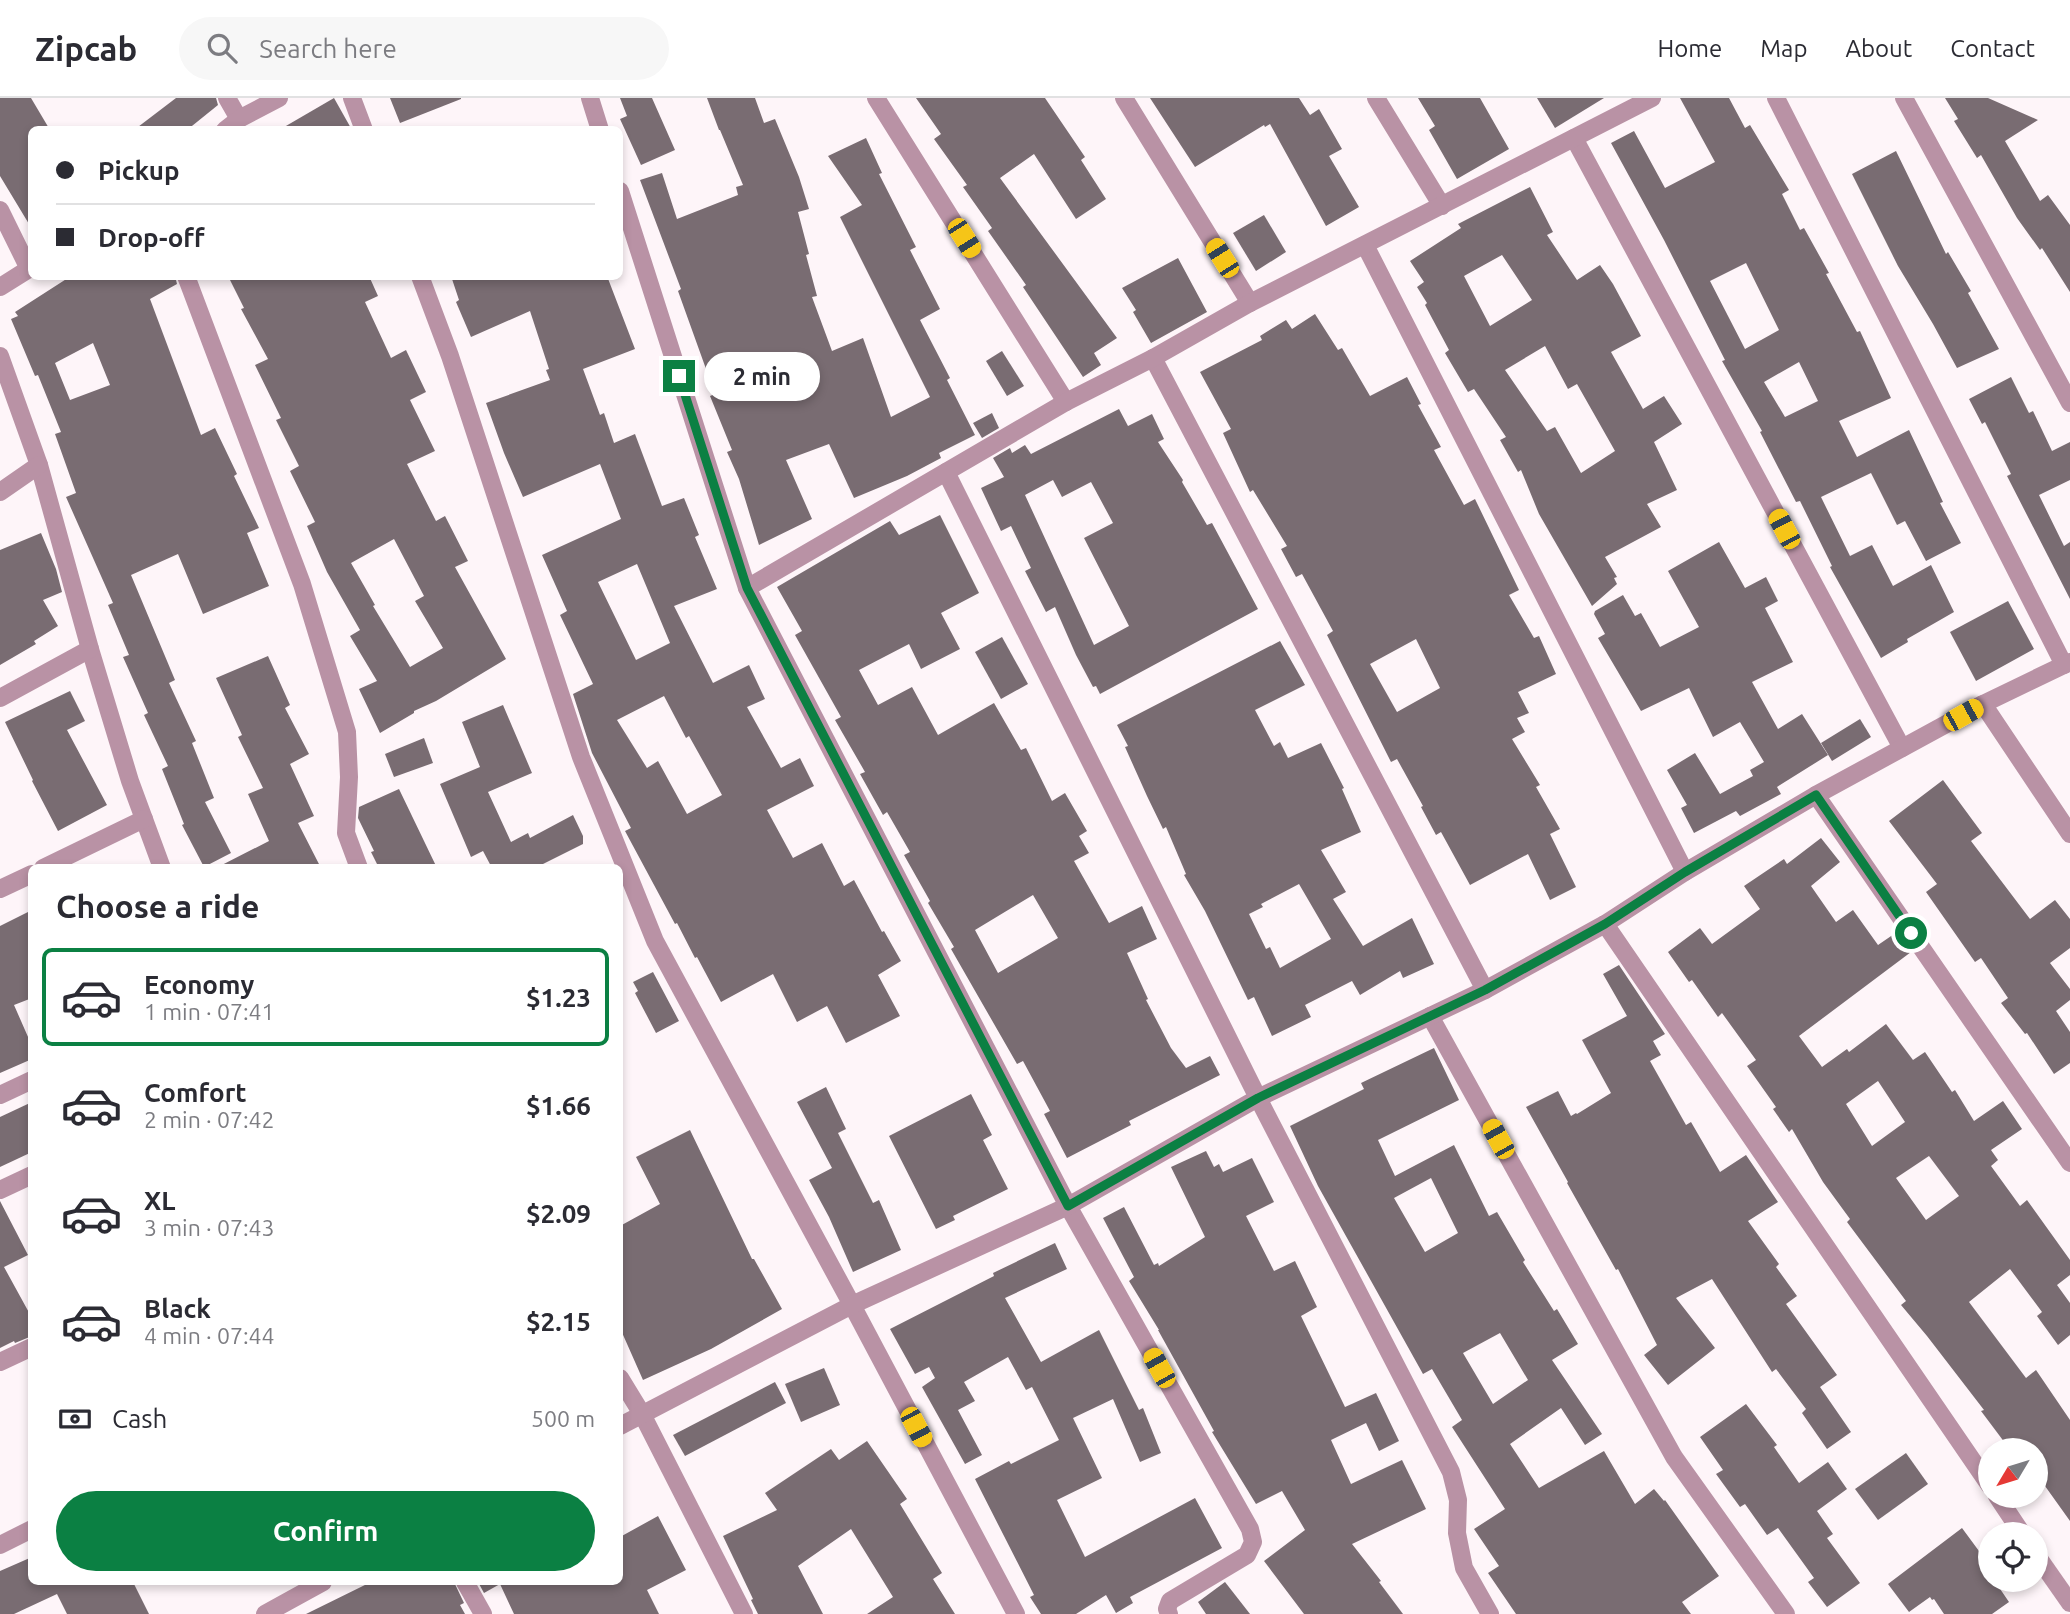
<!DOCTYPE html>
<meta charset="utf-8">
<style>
:root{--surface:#fff;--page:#f7f7f7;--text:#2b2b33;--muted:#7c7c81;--line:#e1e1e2;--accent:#0b8043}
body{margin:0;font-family:Ubuntu,sans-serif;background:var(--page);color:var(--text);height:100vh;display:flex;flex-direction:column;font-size:26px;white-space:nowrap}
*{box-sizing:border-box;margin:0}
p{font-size:23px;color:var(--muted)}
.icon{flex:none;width:38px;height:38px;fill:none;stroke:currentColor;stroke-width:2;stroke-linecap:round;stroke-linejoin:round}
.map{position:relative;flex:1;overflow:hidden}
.details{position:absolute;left:28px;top:766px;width:595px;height:721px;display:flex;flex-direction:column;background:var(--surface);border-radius:10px;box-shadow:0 4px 10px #0003}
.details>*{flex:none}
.banner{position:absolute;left:28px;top:28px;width:595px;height:154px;border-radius:10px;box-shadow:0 4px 10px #0003;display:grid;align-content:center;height:154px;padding:0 28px;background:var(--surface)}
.needle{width:46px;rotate:232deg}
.buttons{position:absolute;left:1978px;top:1340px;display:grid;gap:14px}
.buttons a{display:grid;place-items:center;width:70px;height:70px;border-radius:50%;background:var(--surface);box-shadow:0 4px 10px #0003;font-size:35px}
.end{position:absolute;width:32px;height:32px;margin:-16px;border:9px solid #0b8043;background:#fff;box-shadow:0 0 0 4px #fff}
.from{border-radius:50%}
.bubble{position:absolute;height:49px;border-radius:24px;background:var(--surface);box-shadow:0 4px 10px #0003;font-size:23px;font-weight:700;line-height:49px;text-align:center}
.car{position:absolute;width:21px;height:42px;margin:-21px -10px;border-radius:9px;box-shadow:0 0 5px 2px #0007;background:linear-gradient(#f5c518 24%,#345 0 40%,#f5c518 0 76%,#345 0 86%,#f5c518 0)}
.banner b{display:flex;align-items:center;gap:24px;height:66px;font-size:26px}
.banner b+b{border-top:2px solid var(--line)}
.banner i{width:18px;height:18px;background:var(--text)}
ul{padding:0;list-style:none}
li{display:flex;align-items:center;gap:21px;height:98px;margin:0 14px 10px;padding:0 14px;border:4px solid transparent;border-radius:10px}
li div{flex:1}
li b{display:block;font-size:26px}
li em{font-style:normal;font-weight:700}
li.current{border-color:var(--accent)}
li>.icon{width:63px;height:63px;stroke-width:1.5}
h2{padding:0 28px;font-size:32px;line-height:84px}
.pay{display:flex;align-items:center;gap:18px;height:77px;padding:0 28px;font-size:26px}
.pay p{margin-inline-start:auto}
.button{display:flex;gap:14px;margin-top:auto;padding:14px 28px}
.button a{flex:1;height:80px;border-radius:42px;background:var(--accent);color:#fff;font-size:28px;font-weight:700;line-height:80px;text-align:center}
header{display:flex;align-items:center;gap:42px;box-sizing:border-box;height:98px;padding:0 35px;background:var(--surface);border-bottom:2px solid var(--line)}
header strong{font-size:33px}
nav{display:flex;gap:38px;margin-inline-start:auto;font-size:24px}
.search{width:490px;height:63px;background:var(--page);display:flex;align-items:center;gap:18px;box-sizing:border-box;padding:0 24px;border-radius:38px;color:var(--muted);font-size:26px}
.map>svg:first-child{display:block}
</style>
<header>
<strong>Zipcab</strong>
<div class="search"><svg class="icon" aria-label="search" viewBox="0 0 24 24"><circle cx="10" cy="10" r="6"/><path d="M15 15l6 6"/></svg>Search here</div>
<nav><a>Home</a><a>Map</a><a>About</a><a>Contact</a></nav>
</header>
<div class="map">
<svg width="2070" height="1516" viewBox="0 0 2070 1516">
<rect width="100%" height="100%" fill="#fef5f9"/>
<g fill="#796c72" fill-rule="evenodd">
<path d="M0,0H31L50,32H32V131L0,78Z"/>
<path d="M176,0H216L218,7L187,32H134Z"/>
<path d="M334,0L352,32H279Z"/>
<path d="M390,0H461V1L400,25Z"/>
<path d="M620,0H652L675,52L641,67L620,21L627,18Z"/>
<path d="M707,0H755L764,25L775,21L799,79L809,111L798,114L809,156L806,157L817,198L812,199L832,253L863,240L891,319L930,299L840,119L862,107L828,58L866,40L882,75L879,76L916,149L910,152L940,211L920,222L950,280L947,282L975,337L939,355L941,360L907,378L854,400L829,346L786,362L812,421L759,447L739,381L727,354L732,352L710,298L715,296L678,193L681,191L640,82L662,75L677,121L738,97L736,89L743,87L720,32H719Z"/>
<path d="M916,0H1045L1085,59L1081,62L1106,101L1076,121L1034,56L1000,80L1117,240L1094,255L1101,267L1083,279L1023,189L1026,187L988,133L992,130L963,89L967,87L934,41L941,36Z"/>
<path d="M1150,0H1299L1310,17L1319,11L1342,51L1329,58L1359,109L1326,128L1270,26L1265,29L1264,27L1195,69Z"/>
<path d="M1418,0H1480L1509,51L1457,81L1429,32L1435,28Z"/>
<path d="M1537,0H1604L1555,30Z"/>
<path d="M1680,0H1729L1745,30L1750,27L1789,92L1782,96L1800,132L1804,130L1829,175L1826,176L1857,234L1860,233L1891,300L1839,323L1857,359L1909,332L1943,404L1940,405L1961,445L1926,463L1905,423L1897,427L1871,375L1821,399L1850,458L1872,447L1893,488L1931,467L1954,514L1907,541L1908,544L1881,560L1830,469L1832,468L1800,403L1796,404L1760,334L1762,333L1722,263L1725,262L1664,142L1611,45L1634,33L1665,90L1715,64ZM1746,165L1779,232L1745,251L1710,183ZM1799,264L1818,303L1785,319L1764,284Z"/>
<path d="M1945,0H1988L2038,22L2005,43L2040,103L2048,97L2070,127V194L2042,150L2040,152L2017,120L1981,57L1977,60L1954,23L1958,21Z"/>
<path d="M1896,53L1946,156L1948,154L1971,193L1968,195L1999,251L1957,270L1933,226L1898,168L1852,76Z"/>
<path d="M1530,89L1553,134L1547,137L1577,182L1600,167L1613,186L1641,238L1611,254L1643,311L1664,298L1682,326L1654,344L1677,392L1647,406L1661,429L1605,459L1617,479L1614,480L1617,486L1592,508L1539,416L1521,372L1518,374L1500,342L1506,339L1474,291L1468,294L1445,255L1449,252L1425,207L1427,205L1417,189L1424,184L1410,163L1461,130L1458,126ZM1502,157L1532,202L1490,228L1464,178ZM1545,248L1568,291L1577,286L1615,353L1581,375L1555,329L1547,333L1505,272Z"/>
<path d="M1264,117L1286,154L1256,173L1233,135Z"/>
<path d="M1178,160L1207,214L1151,245L1133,214L1136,212L1122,190Z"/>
<path d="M71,178H175L177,186L150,201L201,337L215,330L237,376L234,378L259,430L247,435L269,488L203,516L178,456L131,477L175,582L169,585L196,643L192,645L214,700L205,704L231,755L204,769L182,727L184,726L162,671L168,668L144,617L148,615L123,559L129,557L108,507L113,505L66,399L76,395L55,336L61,334L38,277L35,278L11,221L18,218L15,214ZM93,245L110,287L70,302L55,265Z"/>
<path d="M228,178H369L378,198L365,204L391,260L406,252L426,294L410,302L435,353L407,366L436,423L445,418L468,463L455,469L506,561L436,603L414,613V615L380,635L359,591L377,583L350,538L360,532L327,474L307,428L315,424L290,373L299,368L276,322L281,320L255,267L268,261L241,211L244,210ZM394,441L424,498L415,503L443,550L410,569L373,508L375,507L351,465Z"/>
<path d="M451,178H607L635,251L583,271L600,317L604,315L614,345L635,336L662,408L684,400L699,437L695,439L717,491L674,508L713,585L749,567L765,601L747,609L781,670L800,660L814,688L767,712L793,760L822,745L844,788L854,782L882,834L884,833L901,863L878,877L900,918L846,945L827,908L797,924L773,876L721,904L697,859L695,860L677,825L675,826L625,733L631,730L592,655L573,596L593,586L560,517L567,513L542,457L621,421L600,366L523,399L504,355L486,305L550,282L546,272L549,271L530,213L471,239L456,204L459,202ZM637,466L670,545L636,562L598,484ZM664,598L686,640L689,638L722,697L687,716L658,663L647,670L617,622Z"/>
<path d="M1315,216L1338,252L1342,250L1370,298L1407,279L1421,306L1418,307L1441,349L1434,352L1464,407L1475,401L1519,492L1509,497L1534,540L1539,538L1556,576L1518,594L1529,615L1517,620L1525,634L1512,641L1540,687L1536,689L1560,731L1550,736L1576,789L1550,802L1528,756L1470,787L1441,734L1436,737L1421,709L1423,708L1397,661L1391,664L1327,537L1333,533L1302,476L1296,479L1281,451L1287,448L1253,392L1250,394L1223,335L1231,331L1200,274L1262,242L1260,238L1286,222L1292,231ZM1416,541L1440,590L1397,614L1370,566Z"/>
<path d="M1002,253L1024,288L1007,298L986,263Z"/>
<path d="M2011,279L2029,315L2033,313L2052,353L2070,344V382L2039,397L2064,448L2070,444V501L2007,378L2011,376L1985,324L1982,326L1969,301Z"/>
<path d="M1119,311L1128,328L1152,316L1164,341L1158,344L1183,382L1182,384L1207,427L1212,425L1258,511L1100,596L1096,588L1093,589L1076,557L1055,509L1046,514L1025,473L1031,470L1011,428L1001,433L981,390L1004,379L993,360L1010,350L1012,355L1025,347L1031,356ZM1053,382L1062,399L1091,384L1113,425L1084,440L1129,528L1094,547L1025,397Z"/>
<path d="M992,315L999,330L982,340L973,325Z"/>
<path d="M940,417L979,495L941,515L960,551L921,571L909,546L859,572L878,607L912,589L938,637L994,605L1021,652L1026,650L1052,703L1065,695L1087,733L1079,738L1089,755L1074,763L1109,825L1142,808L1157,841L1127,855L1148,901L1146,902L1171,950L1186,970L1210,958L1220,977L1129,1023L1131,1027L1067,1060L1044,1016L1050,1013L1023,963L1017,966L951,851L954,849L928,805L930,803L904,757L910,754L887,714L883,717L860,676L865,674L835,622L841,619L795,537L802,533L777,489L890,423L899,437ZM1033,797L1058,840L998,875L975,832Z"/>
<path d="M41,435L56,471L62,494L43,502L58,528L34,543L36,546L0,567V452Z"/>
<path d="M1719,444L1745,490L1766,479L1778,503L1765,510L1793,564L1752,584L1778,631L1802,616L1828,657L1777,689L1781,696L1740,718L1736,713L1694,735L1681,710L1687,707L1667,672L1695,655L1720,696L1753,678L1750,672L1764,664L1740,624L1713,639L1689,590L1641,613L1598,540L1605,536L1594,516L1595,513L1623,497L1635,518L1641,515L1660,549L1699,529L1668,473Z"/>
<path d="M2008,503L2034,551L1976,583L1950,534Z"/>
<path d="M1002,539L1028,586L1001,601L975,554Z"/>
<path d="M1280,543L1305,587L1255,612L1274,648L1280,644L1288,660L1321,645L1344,690L1342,691L1361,734L1321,752L1346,794L1333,801L1363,848L1412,820L1434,866L1403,880L1400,873L1360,897L1352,883L1305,907L1311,919L1272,938L1254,899L1248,902L1205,813L1184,777L1186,776L1166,729L1163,731L1147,698L1125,649L1128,648L1117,627ZM1299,786L1331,841L1280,870L1270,849L1266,851L1249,816L1263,809L1261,806Z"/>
<path d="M268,558L290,607L285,610L309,656L290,666L314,718L298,725L321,770H216L269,743L248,696L263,690L238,639L242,637L216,580Z"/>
<path d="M70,593L85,623L67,632L107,707L58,733L32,683L33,682L5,624Z"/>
<path d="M503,607L532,675L488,694L511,744L528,735L530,740L573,717L583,738V746L535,770H492L483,753L471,759L440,686L480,669L462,624Z"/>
<path d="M1860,621L1871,639L1832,663L1821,645Z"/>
<path d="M424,640L433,665L394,679L385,656Z"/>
<path d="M1943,682L1982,735L1971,743L2030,821L2055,802L2070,821V850L2050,865L2070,891V902L2056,913L2070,934V965L2054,976L2027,935L2025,936L2001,905L2008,900L1981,860L1975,864L1926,794L1937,786L1889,723Z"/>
<path d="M399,691L437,770H379L371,754L374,753L358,720L359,709Z"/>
<path d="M1821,740L1840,764L1811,788L1836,824L1853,812L1878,847L1897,834L1911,854L1799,938L1822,969L1847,951L1849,954L1886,926L1913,962L1925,954L1952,994L1955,992L1974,1023L2003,1003L2022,1031L1991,1052L1998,1062L1991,1068L2020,1108L2027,1102L2070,1162V1177L2057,1187L2070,1205V1237L2058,1247L2037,1218L2042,1214L2010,1171L1969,1204L2026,1280L2036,1272L2070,1322V1423L2035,1374V1353H2011L1981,1313L1984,1312L1927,1238L1901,1207L1906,1203L1847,1124L1850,1121L1823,1084L1792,1031L1789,1034L1773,1011L1776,1009L1747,968L1756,962L1722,915L1718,919L1692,882L1689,884L1668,854L1700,830L1712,846L1760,811L1744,788L1784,761L1787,766ZM1878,983L1905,1024L1872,1048L1846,1006ZM1929,1058L1959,1098L1926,1122L1896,1080Z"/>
<path d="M32,812V900L14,907L32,948V961L0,975V828Z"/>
<path d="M1619,867L1665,936L1653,943L1661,957L1650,963L1686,1027L1691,1024L1720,1074L1746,1057L1778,1104L1748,1123L1779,1166L1776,1169L1797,1198L1786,1206L1837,1277L1820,1289L1851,1334L1827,1351L1802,1315L1806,1311L1776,1271L1772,1274L1712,1181L1676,1200L1715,1250L1668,1287L1644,1257L1657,1247L1618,1171L1616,1172L1567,1085L1568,1084L1526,1009L1558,993L1571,1018L1576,1015L1577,1016L1611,995L1582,942L1627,918L1603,876Z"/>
<path d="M653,874L679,923L656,935L635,895L638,893L633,884Z"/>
<path d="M1434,950L1459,1002L1378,1042L1395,1078L1454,1047L1489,1118L1497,1114L1525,1162L1523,1164L1554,1213L1557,1211L1578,1246L1552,1262L1602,1336L1585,1347L1561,1310L1510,1346L1539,1390L1604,1353L1635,1406L1654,1391L1664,1403L1665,1402L1719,1478L1682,1504L1691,1516H1516L1488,1475L1499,1468L1474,1431L1505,1411L1452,1329L1462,1322L1432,1271L1423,1276L1318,1088L1290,1028L1364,991L1361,985ZM1431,1080L1458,1135L1425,1154L1394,1100ZM1500,1235L1528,1282L1493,1306L1463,1255Z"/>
<path d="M826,989L846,1031L838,1035L873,1105L879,1102L901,1152L853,1174L829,1119L809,1082L832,1070L797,1004Z"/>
<path d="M971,996L992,1037L983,1042L1008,1091L953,1118L955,1122L936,1131L889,1038Z"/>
<path d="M32,1004V1054L0,1069V1019Z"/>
<path d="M690,1032L752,1161H754L782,1211L711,1251L643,1282L620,1230V1128L660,1106L636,1059Z"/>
<path d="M1206,1053L1214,1069L1219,1066L1223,1074L1252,1060L1274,1104L1246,1118L1274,1173L1295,1163L1317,1209L1301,1218L1345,1309L1376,1295L1399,1343L1379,1353L1366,1325L1331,1342L1351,1386L1402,1362L1426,1411L1352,1446L1381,1483L1379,1484L1403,1516H1304L1264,1463L1305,1432L1282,1393L1256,1406L1212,1334L1214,1333L1158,1232H1159L1129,1183L1134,1179L1103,1120L1124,1109L1154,1167L1158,1165L1159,1168L1205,1139L1171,1069Z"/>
<path d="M0,1103L28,1157L4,1169L32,1220V1238L15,1245L14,1243L0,1250Z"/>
<path d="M1055,1145L1067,1171L1005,1200L1041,1264L1099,1232L1139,1312L1143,1310L1161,1355L1140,1364L1113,1301L1073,1320L1102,1380L1057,1402L1085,1459L1195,1400L1222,1450L1130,1499L1133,1505L1116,1515L1106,1497L1076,1516H1041L1030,1499L1034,1497L975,1381L1009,1363L1011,1366L1059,1342L1032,1289L1026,1292L1008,1259L964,1284L975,1303L958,1312L982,1357L965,1366L922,1289L935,1280L929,1269L915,1276L890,1231L994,1178L993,1175Z"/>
<path d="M824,1270L840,1307L801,1324L785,1286Z"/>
<path d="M775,1284L786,1305L685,1358L673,1337Z"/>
<path d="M1746,1306L1777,1347L1774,1349L1799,1385L1828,1364L1847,1391L1817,1413L1833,1436L1827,1440L1860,1485L1827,1509L1808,1484L1814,1480L1778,1430L1767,1437L1745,1406L1740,1409L1716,1376L1723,1372L1700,1339Z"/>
<path d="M867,1343L907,1401L900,1406L942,1475L933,1481L955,1516H867L893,1499L851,1431L798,1468L823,1516H758L751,1502L753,1501L723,1438L777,1412L765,1395L831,1351L839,1362Z"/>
<path d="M1906,1355L1928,1386L1878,1422L1855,1391Z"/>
<path d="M658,1418L686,1472L647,1492L659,1516H514L500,1486L484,1495L478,1484H620V1439Z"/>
<path d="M1962,1430L1990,1468V1482H1994L2009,1504L1992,1516H1944L1934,1501L1932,1502L1930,1499L1909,1514L1888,1486Z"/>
<path d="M32,1459V1484H133L149,1516H67L57,1496L14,1516H0V1473Z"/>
<path d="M371,1484H454L464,1505L460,1507L465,1516H306Z"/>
<path d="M1225,1484L1250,1516H1206L1198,1504Z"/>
</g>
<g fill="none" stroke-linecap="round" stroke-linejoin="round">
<g stroke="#b992a5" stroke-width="18">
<path d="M227,0L239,21"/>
<path d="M352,0L364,32"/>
<path d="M590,0L600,32"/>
<path d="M876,0L1066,304"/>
<path d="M1124,0L1250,205"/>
<path d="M1376,0L1442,108"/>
<path d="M1776,0L2064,567"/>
<path d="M1904,0L2070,305"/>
<path d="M225,32L239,21L279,0"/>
<path d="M1574,40L1902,650"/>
<path d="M620,93L747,490L1068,1108L1250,1431L1253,1444L1247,1457L1170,1503L1167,1511L1169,1516"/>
<path d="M0,112L29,171"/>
<path d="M1365,147L1685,774"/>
<path d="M186,178L302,486L347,634L349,679L346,735L359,770"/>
<path d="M420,178L450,258L581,659L655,843L852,1207L1016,1516"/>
<path d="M0,189L32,169"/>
<path d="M0,258L39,367L90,551L130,683L162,770"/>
<path d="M1153,260L1485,892"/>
<path d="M946,374L1258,1000L1451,1374L1458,1402L1457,1435L1464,1470L1490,1516"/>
<path d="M0,394L39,367"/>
<path d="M747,490L1066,304L1153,260L1250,205L1652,0"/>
<path d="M0,600L90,551"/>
<path d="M1983,606L2070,736"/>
<path d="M1816,697L2070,1065"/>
<path d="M43,770L144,721"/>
<path d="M0,791L32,776"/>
<path d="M1605,826L1990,1388"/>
<path d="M1430,918L1674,1359L1786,1516"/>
<path d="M0,997L32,982"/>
<path d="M0,1092L32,1077"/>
<path d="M0,1264L32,1249"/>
<path d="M620,1280L642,1316L744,1516"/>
<path d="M620,1328L852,1207L1068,1108L1258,1000L1485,892L1605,826L1685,774L1816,697L1983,606L2070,564"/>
<path d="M1997,1398L2023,1437"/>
<path d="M0,1447L32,1431"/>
<path d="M2035,1455L2070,1505"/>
<path d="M465,1484L483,1516"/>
<path d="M265,1516L323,1484"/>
</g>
</g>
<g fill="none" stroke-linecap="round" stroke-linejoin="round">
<path stroke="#0b8043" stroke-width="9" d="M679,278L747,490L1068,1108L1258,1000L1485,892L1605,826L1685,774L1816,697L1911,835"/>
</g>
</svg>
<div class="buttons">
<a><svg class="needle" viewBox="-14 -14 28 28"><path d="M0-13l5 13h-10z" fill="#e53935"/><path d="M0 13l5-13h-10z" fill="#7c7c81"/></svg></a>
<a><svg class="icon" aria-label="locate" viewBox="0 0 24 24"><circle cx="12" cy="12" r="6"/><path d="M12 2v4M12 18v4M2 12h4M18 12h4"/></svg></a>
</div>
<i class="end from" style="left:1911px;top:835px"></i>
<i class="end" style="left:679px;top:278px"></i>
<div class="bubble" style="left:704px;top:254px;width:116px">2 min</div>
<i class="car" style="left:964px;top:140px;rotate:148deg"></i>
<i class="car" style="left:1222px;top:160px;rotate:328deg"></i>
<i class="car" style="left:1784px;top:431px;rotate:332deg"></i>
<i class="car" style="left:1963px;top:617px;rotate:61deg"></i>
<i class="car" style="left:1498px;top:1041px;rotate:331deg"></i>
<i class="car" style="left:1159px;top:1270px;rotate:331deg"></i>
<i class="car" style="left:916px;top:1329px;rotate:152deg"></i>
<div class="banner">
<b><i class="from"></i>Pickup</b>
<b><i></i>Drop-off</b>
</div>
<section class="details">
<h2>Choose a ride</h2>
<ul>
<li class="current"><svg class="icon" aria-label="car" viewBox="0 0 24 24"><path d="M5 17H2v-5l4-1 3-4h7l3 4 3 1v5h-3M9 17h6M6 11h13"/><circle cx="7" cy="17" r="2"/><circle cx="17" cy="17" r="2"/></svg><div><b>Economy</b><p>1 min · 07:41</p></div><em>$1.23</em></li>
<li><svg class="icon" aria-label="car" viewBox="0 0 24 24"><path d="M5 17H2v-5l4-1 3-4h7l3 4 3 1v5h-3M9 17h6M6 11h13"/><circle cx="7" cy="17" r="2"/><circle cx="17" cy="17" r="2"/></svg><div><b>Comfort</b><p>2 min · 07:42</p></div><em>$1.66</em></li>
<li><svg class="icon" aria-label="car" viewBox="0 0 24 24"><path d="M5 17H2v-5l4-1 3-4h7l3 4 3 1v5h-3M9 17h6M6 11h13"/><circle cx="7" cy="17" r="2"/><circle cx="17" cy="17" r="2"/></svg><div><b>XL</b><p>3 min · 07:43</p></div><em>$2.09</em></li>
<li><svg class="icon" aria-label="car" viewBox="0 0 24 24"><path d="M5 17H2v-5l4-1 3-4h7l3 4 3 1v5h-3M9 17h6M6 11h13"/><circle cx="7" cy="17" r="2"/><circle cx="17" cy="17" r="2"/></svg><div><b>Black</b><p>4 min · 07:44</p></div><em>$2.15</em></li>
</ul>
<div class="pay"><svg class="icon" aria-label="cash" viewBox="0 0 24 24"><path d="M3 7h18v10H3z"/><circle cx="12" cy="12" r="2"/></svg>Cash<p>500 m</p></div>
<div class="button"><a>Confirm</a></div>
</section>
</div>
